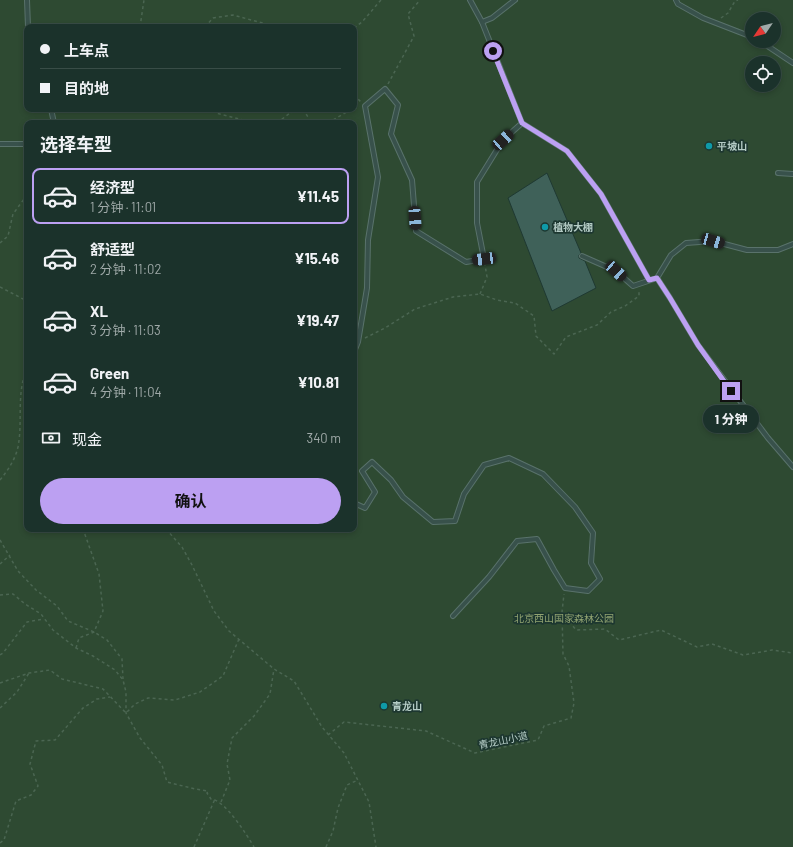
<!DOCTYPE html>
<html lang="zh">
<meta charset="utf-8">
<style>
:root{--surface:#1b322b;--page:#283e37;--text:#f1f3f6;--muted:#a0aaa9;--line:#394d47;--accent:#bca0f2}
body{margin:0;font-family:Barlow,"Noto Sans SC",sans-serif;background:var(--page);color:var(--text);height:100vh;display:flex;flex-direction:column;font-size:15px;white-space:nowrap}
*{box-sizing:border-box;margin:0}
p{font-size:13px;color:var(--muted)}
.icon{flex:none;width:22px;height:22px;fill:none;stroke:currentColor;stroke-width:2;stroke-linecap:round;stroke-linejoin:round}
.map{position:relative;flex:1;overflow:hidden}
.panel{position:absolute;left:24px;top:120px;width:333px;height:412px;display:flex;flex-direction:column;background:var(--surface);border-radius:8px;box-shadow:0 2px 6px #0003,0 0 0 1px var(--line)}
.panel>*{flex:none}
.hud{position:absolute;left:24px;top:24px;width:333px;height:88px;border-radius:8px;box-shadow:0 2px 6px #0003,0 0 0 1px var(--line);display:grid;align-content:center;height:88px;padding:0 16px;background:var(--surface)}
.needle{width:26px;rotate:235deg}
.buttons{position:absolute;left:745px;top:12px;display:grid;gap:8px}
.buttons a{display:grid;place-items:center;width:36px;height:36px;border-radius:50%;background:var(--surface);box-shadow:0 2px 6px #0003,0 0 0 1px var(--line);font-size:20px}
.end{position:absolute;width:18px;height:18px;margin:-9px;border:5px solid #bca0f2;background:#111;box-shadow:0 0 0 2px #111}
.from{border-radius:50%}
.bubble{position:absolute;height:28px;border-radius:14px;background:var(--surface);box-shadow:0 2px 6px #0003,0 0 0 1px var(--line);font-size:13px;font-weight:700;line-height:28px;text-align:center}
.car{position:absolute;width:12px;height:24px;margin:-12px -6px;border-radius:5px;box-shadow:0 0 3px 1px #0007;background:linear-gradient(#222 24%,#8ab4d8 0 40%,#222 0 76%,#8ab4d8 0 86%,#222 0)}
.hud b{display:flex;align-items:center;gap:14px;height:38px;font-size:15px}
.hud b+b{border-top:1px solid var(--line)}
.hud i{width:10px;height:10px;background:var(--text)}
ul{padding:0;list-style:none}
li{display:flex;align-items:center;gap:12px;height:56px;margin:0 8px 6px;padding:0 8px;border:2px solid transparent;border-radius:8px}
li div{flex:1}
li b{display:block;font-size:15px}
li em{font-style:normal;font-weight:700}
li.current{border-color:var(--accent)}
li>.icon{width:36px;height:36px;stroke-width:1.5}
h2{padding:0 16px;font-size:18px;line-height:48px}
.pay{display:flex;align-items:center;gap:10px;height:44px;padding:0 16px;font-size:15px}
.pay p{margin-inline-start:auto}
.primary-button{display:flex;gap:8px;margin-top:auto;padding:8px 16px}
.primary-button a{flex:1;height:46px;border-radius:24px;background:var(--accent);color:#111;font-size:16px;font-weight:700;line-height:46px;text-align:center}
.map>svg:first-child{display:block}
</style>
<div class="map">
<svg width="793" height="847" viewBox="0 0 793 847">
<rect width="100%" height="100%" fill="#244239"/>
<path fill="#2e4a32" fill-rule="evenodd" d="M0,0H793V847H0ZM752,19H774V41H752ZM27,27H354V109H27ZM752,63H774V85H752ZM27,123H354V529H27Z"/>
<path fill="#3f6159" stroke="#1f3932" d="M547,173L581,253L579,255V258L585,261L596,288L552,311L508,198Z"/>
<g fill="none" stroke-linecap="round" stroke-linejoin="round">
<defs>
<g id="lane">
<path d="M27,0L28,27"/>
<path d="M470,0L482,22L492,18L515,0"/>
<path d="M676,0L678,4L703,18L752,37"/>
<path d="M482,22L522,123L567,151L601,194L649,280"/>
<path d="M760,41L793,63"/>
<path d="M51,109L54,123"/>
<path d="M0,144H27"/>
<path d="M778,173L793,174"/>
<path d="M793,244L778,250H747L713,241L686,243L671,255L657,278L670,298L698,345L768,438L793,467"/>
<path d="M582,256L616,271L633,286L657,278"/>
<path d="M354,352L358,342L367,288L368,240L378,177L365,106L385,89L398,105L391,134L412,180L416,231L466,262L484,259L477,223V182L503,140L522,123"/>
<path d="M354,503L365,508L375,492L362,471L372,462L391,480L403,497L433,522L455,521L464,494L484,465L509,458L543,474L575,507L593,533L591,563L600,579L588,591L565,588L554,570L537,539L517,541L489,577L453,616"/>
</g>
</defs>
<use href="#lane" stroke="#59726b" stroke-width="6"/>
<g stroke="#4b6652" stroke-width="1.5" stroke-dasharray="3 3" stroke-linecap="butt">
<path d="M721,18L728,13L735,1L738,0"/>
<path d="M140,27L144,0"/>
<path d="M205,27L213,18L233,15L266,24L269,27"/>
<path d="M354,28L362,22L381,0"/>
<path d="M388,84L414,36L408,14L420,0"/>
<path d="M354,95L361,102"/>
<path d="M354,108L360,107"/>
<path d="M215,109L216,113L243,120L250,123"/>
<path d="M303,109L308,117V123"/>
<path d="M277,123L290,113L301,109"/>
<path d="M328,123L352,109"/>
<path d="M0,243L8,236L13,214L27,195"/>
<path d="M0,287L27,301"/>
<path d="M480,294L487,277L485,265"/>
<path d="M365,338L385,328L415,309L453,297L480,294L497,300L515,303L534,316L536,336L554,354L566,337L597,325L611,312L625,306L639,296V290"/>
<path d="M0,480C8,470 15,460 18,447C23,421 16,393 27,369"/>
<path d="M166,529L182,547L192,565L214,611L229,631L274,669L294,681L322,727L344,753L369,802L376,847"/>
<path d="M0,540L18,571L36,590L57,606L68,621L94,632L107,640L122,659L123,679"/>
<path d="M0,564L10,555"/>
<path d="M0,595L13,594L25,604L41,614L53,630L76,648L93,656L115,670L123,680L126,692V713L140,738L162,765L167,782L195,789L208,791L207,793L211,799C225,800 247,835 254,847"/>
<path d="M562,612L576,630L605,629L619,640L661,630L697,647L712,644L743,655L772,650L793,653"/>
<path d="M76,648L79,638L94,632L103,611L99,574L83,529"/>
<path d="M0,655L3,653L27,622L44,619"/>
<path d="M0,683L29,673L50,670L62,679L103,689L126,713L135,704L148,698L175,700L200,692L223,676L239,639"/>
<path d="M0,708L17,692L29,673"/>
<path d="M328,735L344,722L426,731L475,753L538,740L544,726L571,718L574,703L569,666L563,654L562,612L564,594"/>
<path d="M221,802L230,780L227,764L232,738L254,716L270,694L274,669"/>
<path d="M0,843L4,840L16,801L31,795L38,786L30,764L36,741L55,740L83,708L97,699L110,697"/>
<path d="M194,847L215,799"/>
<path d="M326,847L333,831L338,808L347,785L358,780"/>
</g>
<use href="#lane" stroke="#38514b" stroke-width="4"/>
</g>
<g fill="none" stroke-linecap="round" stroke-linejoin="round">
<path stroke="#bca0f2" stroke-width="5" d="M493,51L522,123L567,151L601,194L649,280L657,278L670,298L698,345L731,391"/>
</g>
<g fill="#0f9aa8" stroke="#1d3730" stroke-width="1.5">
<circle cx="709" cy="146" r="4"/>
<circle cx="545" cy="227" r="4"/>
<circle cx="384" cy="706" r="4"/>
</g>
<g text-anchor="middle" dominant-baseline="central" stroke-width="3.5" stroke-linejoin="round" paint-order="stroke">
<g font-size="10" font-weight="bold" fill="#b5ccc6" stroke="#1d3730" text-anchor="start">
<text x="717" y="146">平坡山</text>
<text x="553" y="227">植物大棚</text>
<text x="392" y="706">青龙山</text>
</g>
<g font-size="10" fill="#91a371" stroke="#1d3730">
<text x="564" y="618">北京西山国家森林公园</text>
</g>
<g font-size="10" fill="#b5ccc6" stroke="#1d3730">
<text transform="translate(503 740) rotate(-12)">青龙山小道</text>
</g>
</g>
</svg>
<div class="buttons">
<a><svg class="needle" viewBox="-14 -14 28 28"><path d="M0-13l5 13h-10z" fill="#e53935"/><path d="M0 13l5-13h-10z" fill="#a0aaa9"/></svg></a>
<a><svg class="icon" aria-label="locate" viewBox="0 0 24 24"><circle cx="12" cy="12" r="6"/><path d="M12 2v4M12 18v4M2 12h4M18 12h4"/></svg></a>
</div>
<i class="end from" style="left:493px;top:51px"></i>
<i class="end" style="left:731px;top:391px"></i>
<div class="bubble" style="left:703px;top:405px;width:56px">1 分钟</div>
<i class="car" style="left:503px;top:140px;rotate:48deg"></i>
<i class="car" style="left:415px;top:218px;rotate:176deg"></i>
<i class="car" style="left:713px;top:241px;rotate:106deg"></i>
<i class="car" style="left:484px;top:259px;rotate:263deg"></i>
<i class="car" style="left:616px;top:271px;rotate:132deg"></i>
<div class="hud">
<b><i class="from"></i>上车点</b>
<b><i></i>目的地</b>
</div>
<section class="panel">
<h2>选择车型</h2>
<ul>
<li class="current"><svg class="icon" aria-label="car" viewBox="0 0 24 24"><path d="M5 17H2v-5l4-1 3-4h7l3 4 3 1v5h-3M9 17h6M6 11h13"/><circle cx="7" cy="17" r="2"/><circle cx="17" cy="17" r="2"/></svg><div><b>经济型</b><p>1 分钟 · 11:01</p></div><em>¥11.45</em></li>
<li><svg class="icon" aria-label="car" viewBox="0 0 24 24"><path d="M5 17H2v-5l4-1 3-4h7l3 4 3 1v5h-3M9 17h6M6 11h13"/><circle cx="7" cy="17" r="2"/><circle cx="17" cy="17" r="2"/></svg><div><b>舒适型</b><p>2 分钟 · 11:02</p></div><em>¥15.46</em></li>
<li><svg class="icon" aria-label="car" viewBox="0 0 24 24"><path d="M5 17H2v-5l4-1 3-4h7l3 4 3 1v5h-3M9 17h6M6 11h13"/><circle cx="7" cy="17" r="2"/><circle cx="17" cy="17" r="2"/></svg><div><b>XL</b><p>3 分钟 · 11:03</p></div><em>¥19.47</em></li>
<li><svg class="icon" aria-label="car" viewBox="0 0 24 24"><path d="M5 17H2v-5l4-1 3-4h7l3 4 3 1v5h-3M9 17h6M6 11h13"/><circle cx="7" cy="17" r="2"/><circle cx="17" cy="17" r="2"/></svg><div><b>Green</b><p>4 分钟 · 11:04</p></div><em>¥10.81</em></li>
</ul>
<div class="pay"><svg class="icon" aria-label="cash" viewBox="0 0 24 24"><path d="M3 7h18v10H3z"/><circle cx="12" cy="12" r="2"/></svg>现金<p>340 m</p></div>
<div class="primary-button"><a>确认</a></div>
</section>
</div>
